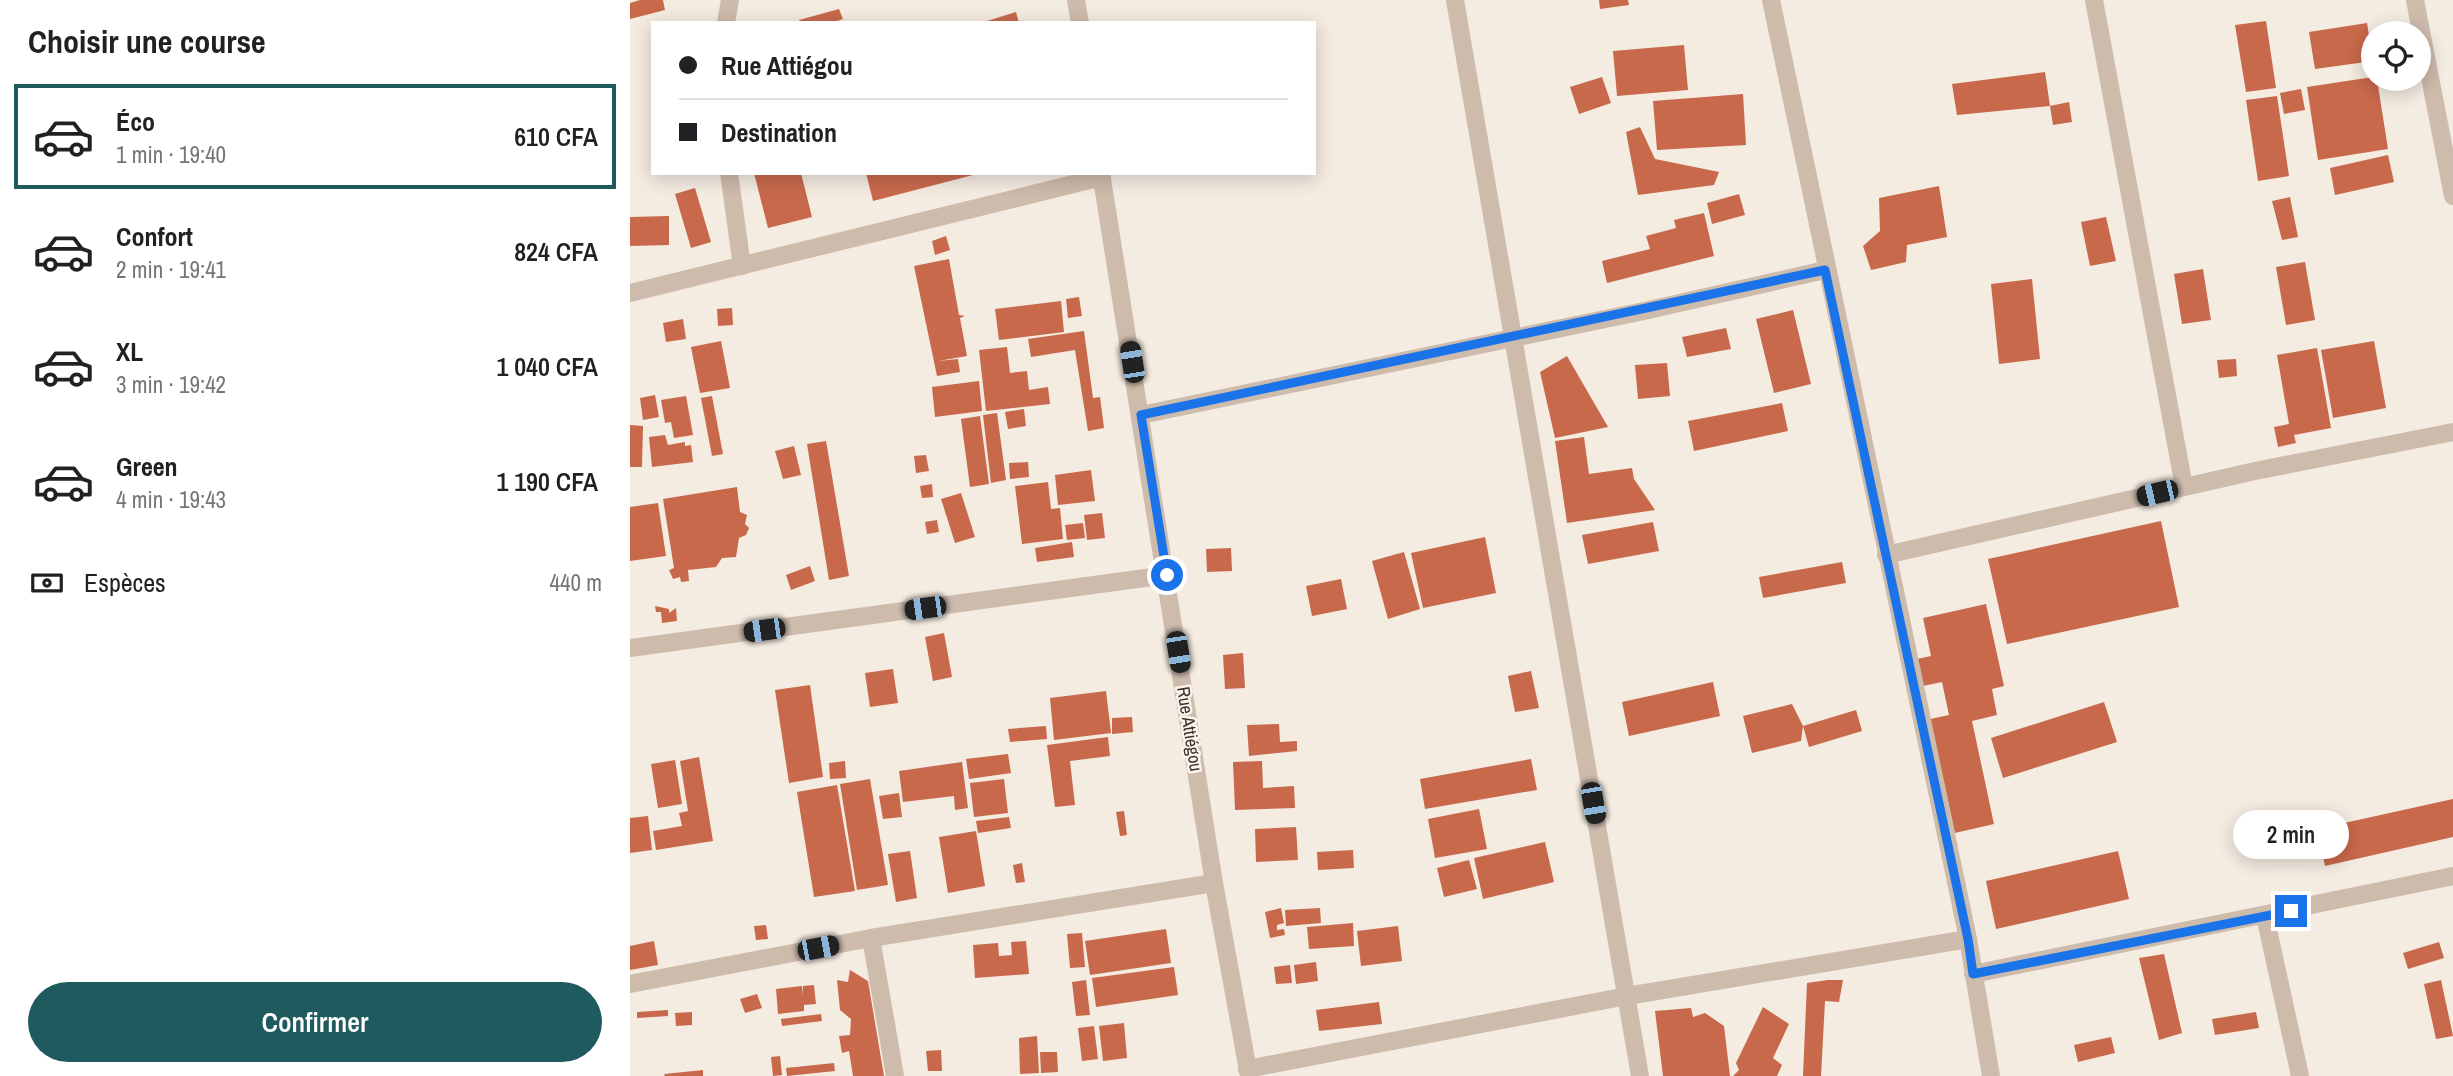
<!DOCTYPE html>
<html lang="fr">
<meta charset="utf-8">
<style>
:root{--surface:#fff;--page:#f2f2f2;--text:#202124;--muted:#757577;--line:#e0e0e0;--accent:#1f5a5e}
body{margin:0;font-family:"Archivo Narrow",sans-serif;background:var(--page);color:var(--text);height:100vh;display:flex;flex-direction:column;font-size:26px;white-space:nowrap}
*{box-sizing:border-box;margin:0}
p{font-size:23px;color:var(--muted)}
.icon{flex:none;width:38px;height:38px;fill:none;stroke:currentColor;stroke-width:2;stroke-linecap:round;stroke-linejoin:round}
.map{position:relative;flex:1;overflow:hidden}
.details{display:flex;flex-direction:column;background:var(--surface);width:630px}
.details>*{flex:none}
.guide{position:absolute;left:21px;top:21px;width:665px;height:154px;border-radius:0px;box-shadow:0 4px 18px #0003;display:grid;align-content:center;height:154px;padding:0 28px;background:var(--surface)}
.tools{position:absolute;left:1731px;top:21px;display:grid;gap:14px}
.tools a{display:grid;place-items:center;width:70px;height:70px;border-radius:50%;background:var(--surface);box-shadow:0 4px 18px #0003;font-size:35px}
.end{position:absolute;width:32px;height:32px;margin:-16px;border:9px solid #1a73e8;background:#fff;box-shadow:0 0 0 4px #fff}
.from{border-radius:50%}
.bubble{position:absolute;height:49px;border-radius:24px;background:var(--surface);box-shadow:0 4px 18px #0003;font-size:23px;font-weight:600;line-height:49px;text-align:center}
.car{position:absolute;width:21px;height:42px;margin:-21px -10px;border-radius:9px;box-shadow:0 0 5px 2px #0007;background:linear-gradient(#222 24%,#8ab4d8 0 40%,#222 0 76%,#8ab4d8 0 86%,#222 0)}
.guide b{display:flex;align-items:center;gap:24px;height:66px;font-size:26px}
.guide b+b{border-top:2px solid var(--line)}
.guide i{width:18px;height:18px;background:var(--text)}
ul{padding:0;list-style:none}
li{display:flex;align-items:center;gap:21px;height:105px;margin:0 14px 10px;padding:0 14px;border:4px solid transparent;border-radius:0px}
li div{flex:1}
li b{display:block;font-size:26px}
li em{font-style:normal;font-weight:600}
li.on{border-color:var(--accent)}
li>.icon{width:63px;height:63px;stroke-width:1.5}
h2{padding:0 28px;font-size:32px;line-height:84px}
.pay{display:flex;align-items:center;gap:18px;height:77px;padding:0 28px;font-size:26px}
.pay p{margin-inline-start:auto}
.button{display:flex;gap:14px;margin-top:auto;padding:14px 28px}
.button a{flex:1;height:80px;border-radius:42px;background:var(--accent);color:#fff;font-size:28px;font-weight:600;line-height:80px;text-align:center}
main{display:flex;flex:1;min-height:0}
.map>svg:first-child{display:block}
</style>
<main>
<section class="details">
<h2>Choisir une course</h2>
<ul>
<li class="on"><svg class="icon" aria-label="car" viewBox="0 0 24 24"><path d="M5 17H2v-5l4-1 3-4h7l3 4 3 1v5h-3M9 17h6M6 11h13"/><circle cx="7" cy="17" r="2"/><circle cx="17" cy="17" r="2"/></svg><div><b>Éco</b><p>1 min · 19:40</p></div><em>610 CFA</em></li>
<li><svg class="icon" aria-label="car" viewBox="0 0 24 24"><path d="M5 17H2v-5l4-1 3-4h7l3 4 3 1v5h-3M9 17h6M6 11h13"/><circle cx="7" cy="17" r="2"/><circle cx="17" cy="17" r="2"/></svg><div><b>Confort</b><p>2 min · 19:41</p></div><em>824 CFA</em></li>
<li><svg class="icon" aria-label="car" viewBox="0 0 24 24"><path d="M5 17H2v-5l4-1 3-4h7l3 4 3 1v5h-3M9 17h6M6 11h13"/><circle cx="7" cy="17" r="2"/><circle cx="17" cy="17" r="2"/></svg><div><b>XL</b><p>3 min · 19:42</p></div><em>1 040 CFA</em></li>
<li><svg class="icon" aria-label="car" viewBox="0 0 24 24"><path d="M5 17H2v-5l4-1 3-4h7l3 4 3 1v5h-3M9 17h6M6 11h13"/><circle cx="7" cy="17" r="2"/><circle cx="17" cy="17" r="2"/></svg><div><b>Green</b><p>4 min · 19:43</p></div><em>1 190 CFA</em></li>
</ul>
<div class="pay"><svg class="icon" aria-label="cash" viewBox="0 0 24 24"><path d="M3 7h18v10H3z"/><circle cx="12" cy="12" r="2"/></svg>Espèces<p>440 m</p></div>
<div class="button"><a>Confirmer</a></div>
</section>
<div class="map">
<svg width="1823" height="1076" viewBox="0 0 1823 1076">
<rect width="100%" height="100%" fill="#f4ebe1"/>
<g fill="#c8694b">
<path d="M10,0H33L35,10L0,19V3Z"/>
<path d="M969,0H998L999,5L970,9Z"/>
<path d="M209,9L213,19L201,23H170L169,20Z"/>
<path d="M386,12L389,23H354V22Z"/>
<path d="M1636,21L1646,88L1616,92L1605,25Z"/>
<path d="M1737,23L1743,61L1685,69L1679,32Z"/>
<path d="M1054,45L1058,90L987,96L983,51Z"/>
<path d="M1415,72L1420,106L1327,115L1322,84Z"/>
<path d="M972,77L981,103L949,114L940,87Z"/>
<path d="M1743,77L1747,79L1758,149L1688,160L1677,87Z"/>
<path d="M1671,89L1675,110L1654,114L1650,93Z"/>
<path d="M1113,94L1116,145L1027,150L1023,101Z"/>
<path d="M1647,96L1659,176L1628,181L1616,100Z"/>
<path d="M1439,102L1442,122L1423,125L1420,106Z"/>
<path d="M1010,127L1025,159L1089,172L1084,185L1008,195L996,132Z"/>
<path d="M1758,155L1764,182L1705,195L1700,168Z"/>
<path d="M124,173H171L182,217L138,228Z"/>
<path d="M236,173H347V174L243,201Z"/>
<path d="M1309,186L1317,237L1277,245L1276,262L1241,270L1233,246L1250,231L1249,198Z"/>
<path d="M65,188L81,242L61,248L45,194Z"/>
<path d="M1109,194L1115,215L1082,224L1077,203Z"/>
<path d="M1660,197L1668,237L1652,240L1642,201Z"/>
<path d="M1074,213L1084,256L977,283L972,261L1020,249L1016,236L1046,228L1044,220Z"/>
<path d="M39,216V245L0,246V217Z"/>
<path d="M1476,217L1486,261L1460,266L1451,222Z"/>
<path d="M316,236L320,250L305,255L302,241Z"/>
<path d="M319,259L329,315L335,316L330,318L337,356L308,361L328,359L330,372L307,376L284,266Z"/>
<path d="M1675,262L1685,320L1656,325L1646,267Z"/>
<path d="M1573,269L1581,320L1552,324L1544,274Z"/>
<path d="M1402,279L1410,359L1369,364L1361,284Z"/>
<path d="M449,297L452,316L438,318L436,299Z"/>
<path d="M431,301L434,332L369,340L365,309Z"/>
<path d="M102,308L103,325L88,326L87,309Z"/>
<path d="M1163,310L1181,384L1144,393L1126,319Z"/>
<path d="M53,319L56,339L36,342L33,323Z"/>
<path d="M1096,328L1101,349L1057,357L1052,337Z"/>
<path d="M454,331L463,398L470,397L474,428L458,431L445,350L401,357L398,339Z"/>
<path d="M91,341L100,388L70,393L61,347Z"/>
<path d="M1744,341L1756,408L1703,418L1691,350Z"/>
<path d="M377,347L380,373L397,371L399,390L418,387L420,404L356,411L349,350Z"/>
<path d="M1687,348L1701,428L1664,435L1666,443L1648,447L1644,427L1659,424L1647,355Z"/>
<path d="M937,356L978,427L925,438L910,372Z"/>
<path d="M1606,359L1607,376L1589,378L1587,360Z"/>
<path d="M1037,363L1040,396L1008,399L1005,365Z"/>
<path d="M349,381L352,411L305,417L302,387Z"/>
<path d="M25,395L29,417L13,420L10,398Z"/>
<path d="M56,396L63,435L44,438L41,422L35,423L31,400Z"/>
<path d="M82,396L93,454L82,456L71,398Z"/>
<path d="M1152,403L1158,431L1064,451L1058,421Z"/>
<path d="M394,409L396,426L378,429L375,412Z"/>
<path d="M367,413L376,480L361,483L353,415Z"/>
<path d="M350,416L359,484L340,487L331,419Z"/>
<path d="M0,425L13,426L12,467H0Z"/>
<path d="M35,435L38,445L55,442V446L61,445L63,462L22,467L19,437Z"/>
<path d="M954,437L959,474L1002,468L1004,479L1025,510L937,523L925,441Z"/>
<path d="M196,441L219,576L199,580L177,444Z"/>
<path d="M164,446L171,475L153,479L145,451Z"/>
<path d="M296,455L299,471L286,473L284,456Z"/>
<path d="M398,462L399,477L380,479L379,463Z"/>
<path d="M461,470L465,501L428,505L425,475Z"/>
<path d="M418,482L421,509L430,508L433,539L392,544L385,486Z"/>
<path d="M302,484L303,497L292,498L290,486Z"/>
<path d="M107,487L110,512L117,515L115,524L119,528L116,535L109,538L106,557L92,558L86,567L58,570L59,581L51,582L50,577L43,579L39,570L44,568L33,499Z"/>
<path d="M331,493L345,537L325,543L311,499Z"/>
<path d="M28,503L36,556L0,561V507Z"/>
<path d="M472,513L475,538L457,540L454,515Z"/>
<path d="M307,520L309,532L297,534L295,522Z"/>
<path d="M1531,521L1549,607L1377,644L1358,559Z"/>
<path d="M1023,522L1029,551L958,564L952,535Z"/>
<path d="M453,523L455,538L437,540L435,525Z"/>
<path d="M855,537L866,593L793,608L781,553Z"/>
<path d="M442,542L444,557L407,562L405,548Z"/>
<path d="M601,548L602,571L577,572L576,549Z"/>
<path d="M774,552L790,609L758,619L742,561Z"/>
<path d="M1212,562L1216,583L1133,598L1129,577Z"/>
<path d="M180,566L185,581L161,590L156,575Z"/>
<path d="M711,579L717,609L682,616L676,586Z"/>
<path d="M1356,604L1374,686L1362,689L1367,715L1342,721L1364,824L1325,833L1300,719L1319,715L1312,682L1293,686L1287,659L1301,656L1293,618Z"/>
<path d="M25,606L39,609V613L46,608L47,621L32,623L31,612H26Z"/>
<path d="M314,633L322,677L303,681L295,637Z"/>
<path d="M613,653L615,688L595,689L593,655Z"/>
<path d="M263,669L268,703L240,707L235,673Z"/>
<path d="M901,671L909,708L885,712L878,676Z"/>
<path d="M1083,682L1090,716L999,736L992,702Z"/>
<path d="M180,685L193,777L159,783L145,690Z"/>
<path d="M476,691L481,733L424,740L420,698Z"/>
<path d="M1474,702L1487,742L1373,778L1361,738Z"/>
<path d="M1162,704L1173,726L1171,741L1122,753L1113,716Z"/>
<path d="M1226,710L1232,731L1179,747L1173,726Z"/>
<path d="M502,717L503,732L482,734V718Z"/>
<path d="M649,724L650,742L667,741V751L619,756L617,725Z"/>
<path d="M416,726L417,739L380,742L378,729Z"/>
<path d="M478,737L480,756L440,761L445,805L425,807L417,745Z"/>
<path d="M378,754L381,773L339,779L336,759Z"/>
<path d="M69,757L83,841L26,850L23,831L52,826L49,813L58,811L50,761Z"/>
<path d="M901,759L907,790L795,809L790,779Z"/>
<path d="M45,760L52,804L28,808L21,764Z"/>
<path d="M215,761L216,778L200,779L199,763Z"/>
<path d="M632,761L633,788L664,786L665,808L605,810L603,762Z"/>
<path d="M332,762L338,808L325,810L324,796L273,802L269,771Z"/>
<path d="M240,779L258,885L227,890L210,784Z"/>
<path d="M374,779L378,813L344,817L340,783Z"/>
<path d="M207,785L225,891L184,897L167,792Z"/>
<path d="M269,793L272,817L253,819L249,796Z"/>
<path d="M1823,799V837L1695,866L1687,829Z"/>
<path d="M849,809L857,849L805,858L798,819Z"/>
<path d="M494,811L497,835L490,836L486,812Z"/>
<path d="M18,816L22,850L0,853V818Z"/>
<path d="M379,817L381,828L348,833L346,821Z"/>
<path d="M666,827L668,860L626,862L625,829Z"/>
<path d="M346,831L355,886L318,893L309,837Z"/>
<path d="M915,842L924,882L853,899L844,858Z"/>
<path d="M723,850L724,868L688,870L687,852Z"/>
<path d="M280,851L287,898L266,902L258,854Z"/>
<path d="M1488,851L1499,899L1366,929L1356,881Z"/>
<path d="M839,860L847,889L814,897L807,868Z"/>
<path d="M392,863L395,882L386,883L383,865Z"/>
<path d="M651,908L654,923L647,925V930L654,929L655,935L640,938L635,912Z"/>
<path d="M690,908L691,923L656,926L655,910Z"/>
<path d="M723,923L724,946L679,949L677,927Z"/>
<path d="M136,925L138,939L126,940L124,926Z"/>
<path d="M768,926L772,961L731,966L727,931Z"/>
<path d="M536,929L541,963L460,975L455,941Z"/>
<path d="M452,933L455,967L440,968L437,934Z"/>
<path d="M24,941L28,965L0,970V946Z"/>
<path d="M396,941L399,974L345,978L343,945L368,943L369,956L382,955L381,942Z"/>
<path d="M1809,942L1814,958L1778,969L1773,953Z"/>
<path d="M1534,954L1552,1033L1529,1040L1509,958Z"/>
<path d="M686,962L688,981L666,984L664,965Z"/>
<path d="M660,965L662,983L646,984L644,967Z"/>
<path d="M544,967L548,995L466,1007L462,978Z"/>
<path d="M220,970L238,981L254,1076H223L219,1051L212,1053L209,1036L220,1035L221,1019L210,1010L207,980L218,982Z"/>
<path d="M456,980L460,1015L446,1016L442,982Z"/>
<path d="M1198,980H1213L1209,1002L1195,1001L1191,1076H1173L1177,983Z"/>
<path d="M1811,980L1823,1036L1806,1039L1794,984Z"/>
<path d="M184,985L186,1004L174,1005V1011L148,1014L146,989L172,986L173,996V986Z"/>
<path d="M127,994L132,1008L115,1013L110,999Z"/>
<path d="M749,1002L752,1024L689,1031L686,1010Z"/>
<path d="M1133,1007L1159,1024L1143,1058L1152,1065L1147,1076H1103L1109,1070L1106,1063Z"/>
<path d="M1061,1008L1063,1017L1075,1013L1094,1026L1100,1076H1033L1025,1011Z"/>
<path d="M38,1010V1016L7,1018V1012Z"/>
<path d="M62,1012V1025L46,1026L45,1013Z"/>
<path d="M1626,1012L1629,1028L1585,1035L1582,1019Z"/>
<path d="M191,1014L192,1021L152,1026L151,1019Z"/>
<path d="M494,1023L497,1058L473,1061L469,1026Z"/>
<path d="M464,1026L468,1059L452,1061L448,1028Z"/>
<path d="M407,1036L409,1073L390,1074L389,1038Z"/>
<path d="M1481,1037L1485,1053L1448,1062L1444,1045Z"/>
<path d="M311,1050L312,1071H298L296,1051Z"/>
<path d="M410,1052H427L428,1072L411,1073Z"/>
<path d="M150,1056L152,1075L143,1076L141,1057Z"/>
<path d="M204,1063L205,1071L157,1076L156,1068Z"/>
<path d="M73,1070V1076H35L34,1074Z"/>
</g>
<g fill="none" stroke-linecap="round" stroke-linejoin="round">
<g stroke="#cdbbac" stroke-width="18">
<path d="M446,0L450,23"/>
<path d="M825,0L1010,1076"/>
<path d="M1141,0L1338,939L1361,1076"/>
<path d="M1464,0L1554,487"/>
<path d="M1785,0L1823,196"/>
<path d="M96,23L100,0"/>
<path d="M99,173L112,266"/>
<path d="M471,173L584,883L619,1076"/>
<path d="M0,293L472,177"/>
<path d="M511,415L1014,311L1195,270"/>
<path d="M1256,555L1625,471L1823,432"/>
<path d="M0,648L537,575"/>
<path d="M1635,916L1670,1076"/>
<path d="M241,938L265,1076"/>
<path d="M1343,974L1823,876"/>
<path d="M0,984L241,938L584,883"/>
<path d="M617,1069L997,996L1338,939"/>
</g>
</g>
<g fill="none" stroke-linecap="round" stroke-linejoin="round">
<path stroke="#1a73e8" stroke-width="9" d="M537,575L511,415L1195,270L1338,939L1343,974L1661,911"/>
</g>
<g text-anchor="middle" dominant-baseline="central" stroke-width="5" stroke-linejoin="round" paint-order="stroke">
<g font-size="18" fill="#3b302b" stroke="#fbf5ee">
<text transform="translate(560 729) rotate(81)">Rue Attiégou</text>
</g>
</g>
</svg>
<div class="tools">
<a><svg class="icon" aria-label="locate" viewBox="0 0 24 24"><circle cx="12" cy="12" r="6"/><path d="M12 2v4M12 18v4M2 12h4M18 12h4"/></svg></a>
</div>
<i class="end from" style="left:537px;top:575px"></i>
<i class="end" style="left:1661px;top:911px"></i>
<div class="bubble" style="left:1603px;top:810px;width:116px">2 min</div>
<i class="car" style="left:502px;top:362px;rotate:351deg"></i>
<i class="car" style="left:1527px;top:493px;rotate:257deg"></i>
<i class="car" style="left:295px;top:608px;rotate:262deg"></i>
<i class="car" style="left:134px;top:630px;rotate:262deg"></i>
<i class="car" style="left:548px;top:652px;rotate:171deg"></i>
<i class="car" style="left:963px;top:803px;rotate:170deg"></i>
<i class="car" style="left:188px;top:948px;rotate:79deg"></i>
<div class="guide">
<b><i class="from"></i>Rue Attiégou</b>
<b><i></i>Destination</b>
</div>
</div>
</main>
